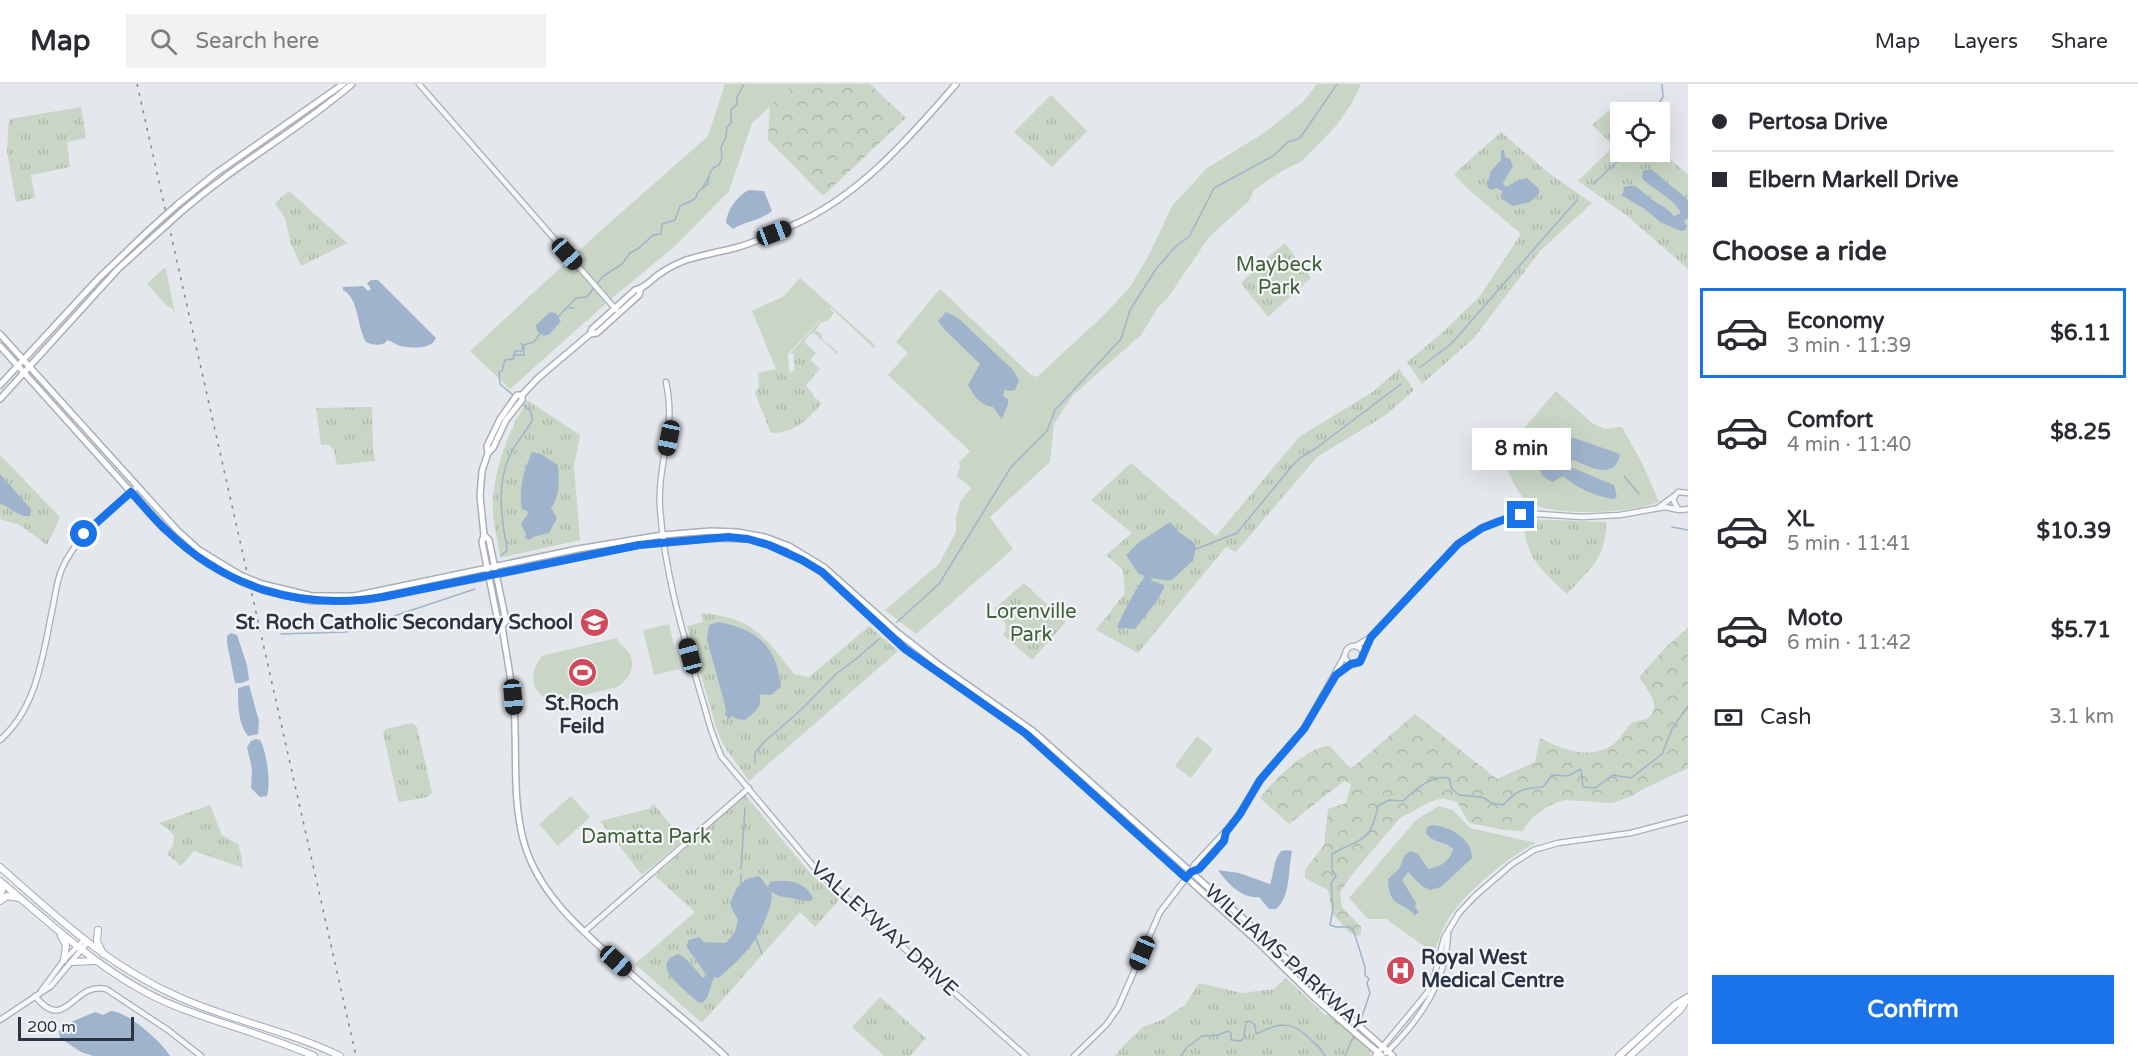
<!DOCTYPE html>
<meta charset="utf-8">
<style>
:root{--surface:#fff;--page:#f2f2f3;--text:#2b2b33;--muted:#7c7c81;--line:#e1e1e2;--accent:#1a73e8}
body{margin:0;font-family:"Varela Round",sans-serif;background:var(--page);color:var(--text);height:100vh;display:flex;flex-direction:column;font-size:22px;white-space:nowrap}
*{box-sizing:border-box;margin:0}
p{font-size:20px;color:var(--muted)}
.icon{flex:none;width:33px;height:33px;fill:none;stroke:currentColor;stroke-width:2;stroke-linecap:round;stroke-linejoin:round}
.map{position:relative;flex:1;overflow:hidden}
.sheet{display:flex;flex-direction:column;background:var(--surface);width:450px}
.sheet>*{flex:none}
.banner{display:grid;align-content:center;height:132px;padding:0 24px;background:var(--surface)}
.fabs{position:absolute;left:1610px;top:18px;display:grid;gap:12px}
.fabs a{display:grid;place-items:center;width:60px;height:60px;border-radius:0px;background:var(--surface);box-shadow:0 6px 24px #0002;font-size:30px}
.scale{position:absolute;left:18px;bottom:15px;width:116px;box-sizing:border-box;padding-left:6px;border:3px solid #2b3445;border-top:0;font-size:16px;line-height:21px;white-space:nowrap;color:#2b3445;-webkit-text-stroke:4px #f4f6f9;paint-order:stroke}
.end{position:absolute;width:27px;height:27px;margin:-14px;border:8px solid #1a73e8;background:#fff;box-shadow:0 0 0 3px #fff}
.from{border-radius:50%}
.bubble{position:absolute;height:42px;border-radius:0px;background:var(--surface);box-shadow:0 6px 24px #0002;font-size:20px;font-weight:700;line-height:42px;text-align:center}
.car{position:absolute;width:18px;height:36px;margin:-18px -9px;border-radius:8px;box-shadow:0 0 4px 2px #0007;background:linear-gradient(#222 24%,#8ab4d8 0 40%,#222 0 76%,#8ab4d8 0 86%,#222 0)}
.banner b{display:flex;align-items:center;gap:21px;height:57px;font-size:22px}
.banner b+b{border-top:2px solid var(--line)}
.banner i{width:15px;height:15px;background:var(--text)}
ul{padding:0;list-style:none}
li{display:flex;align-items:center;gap:18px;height:90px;margin:0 12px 9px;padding:0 12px;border:3px solid transparent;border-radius:0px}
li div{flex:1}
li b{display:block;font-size:22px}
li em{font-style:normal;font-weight:700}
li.selected{border-color:var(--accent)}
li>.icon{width:54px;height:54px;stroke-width:1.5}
h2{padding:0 24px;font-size:27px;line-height:72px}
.pay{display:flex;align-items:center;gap:15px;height:66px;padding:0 24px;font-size:22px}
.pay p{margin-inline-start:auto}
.action{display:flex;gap:12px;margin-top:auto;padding:12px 24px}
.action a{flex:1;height:69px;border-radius:0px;background:var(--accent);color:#fff;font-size:24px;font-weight:700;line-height:69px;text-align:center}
header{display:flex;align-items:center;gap:36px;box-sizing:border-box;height:84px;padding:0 30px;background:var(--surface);border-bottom:2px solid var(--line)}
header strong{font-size:28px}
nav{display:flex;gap:33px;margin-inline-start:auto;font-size:21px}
.search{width:420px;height:54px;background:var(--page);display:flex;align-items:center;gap:15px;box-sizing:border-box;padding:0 21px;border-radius:0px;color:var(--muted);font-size:22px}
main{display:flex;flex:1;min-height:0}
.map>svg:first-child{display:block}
</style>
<header>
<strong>Map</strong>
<div class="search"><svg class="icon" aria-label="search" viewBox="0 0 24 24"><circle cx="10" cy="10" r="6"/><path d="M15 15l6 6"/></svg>Search here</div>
<nav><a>Map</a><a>Layers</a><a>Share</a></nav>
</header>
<main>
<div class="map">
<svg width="1688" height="972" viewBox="0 0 1688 972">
<defs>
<pattern id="forest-crowns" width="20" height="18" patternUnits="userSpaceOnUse" patternTransform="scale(1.5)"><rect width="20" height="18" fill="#c9d6c5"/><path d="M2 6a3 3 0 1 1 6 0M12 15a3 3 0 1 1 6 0" fill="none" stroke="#adb8ab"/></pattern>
<pattern id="park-tufts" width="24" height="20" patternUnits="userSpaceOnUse" patternTransform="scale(1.5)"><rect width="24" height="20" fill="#c9d6c5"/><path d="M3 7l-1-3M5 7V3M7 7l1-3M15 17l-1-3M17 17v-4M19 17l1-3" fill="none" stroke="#adb8ab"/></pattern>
</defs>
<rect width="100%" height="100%" fill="#e4e7ec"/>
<g fill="#c9d6c5" fill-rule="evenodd">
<path d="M725,0H794L752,39L729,107L674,163L611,215L510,305L470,267L597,150L708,52ZM550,230L558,231L561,236L549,251L544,252L537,247V241Z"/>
<path d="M1317,0H1361L1352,19L1336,42L1302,77L1280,88L1254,106L1249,117L1209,153L1167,215L1158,223L1141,251L1073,311L1054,340L1050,378L990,433L1013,465L916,550L885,526L939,480L956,448V434L960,418L971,404L957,392L960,383L959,378L970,367L888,291L908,269L896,258L940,205L1031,291L1037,293L1105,230L1130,203L1150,169L1172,122L1207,84L1264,49L1304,17Z"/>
<path d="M164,184L166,185L175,230L172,224L168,223L147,200Z"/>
<path d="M800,194L876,262L874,264L831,224L788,270L789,287L792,289H798L801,297L814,311L813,312L776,285L752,227L784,212Z"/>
<path d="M1556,307L1592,339L1605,345L1622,343L1642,379L1659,418C1651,420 1644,423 1636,424C1613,429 1544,432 1526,416C1514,406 1508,385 1501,371Z"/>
<path d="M669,540L680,585L654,591L643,546Z"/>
<path d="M617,554C619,561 621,560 626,565C638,578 631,595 617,603L556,618C534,614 526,592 541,574V572Z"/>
<path d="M1197,652L1213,665L1191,694L1175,682Z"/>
<path d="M571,712L590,733L558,762L539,740Z"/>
<path d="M1439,722L1453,726L1470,744L1536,759C1509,772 1468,806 1451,831C1443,843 1439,856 1434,869L1386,835H1368L1349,814L1416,736Z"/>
</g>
<g fill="url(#forest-crowns)">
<path d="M794,0H870L906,34L823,112L768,56L770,21Z"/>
<path d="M1688,544V684L1641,706L1632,712L1612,719L1564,716L1548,722L1531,735L1522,747L1505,746L1469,739L1457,718L1442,714L1430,718L1400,734L1350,793L1340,809L1342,823L1361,843V850L1357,852L1350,849L1332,829L1328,806L1305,794V786L1324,761L1328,725L1346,719L1351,700L1344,697L1289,740L1260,714C1272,697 1309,661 1330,662L1348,682L1352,684L1415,630L1497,695L1535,678L1540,654C1562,665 1590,677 1614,660C1621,655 1625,644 1632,639C1637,636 1645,637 1649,633C1663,622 1645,603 1639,593L1667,562Z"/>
</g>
<g fill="url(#park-tufts)">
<path d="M1051,11L1087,47L1052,83L1014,48Z"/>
<path d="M81,23L86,54L67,58L70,83L31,91L35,114L16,118L7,67L9,35Z"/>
<path d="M1613,23L1620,29V68H1659V65L1688,91V185L1626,131L1578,97L1614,62L1592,41Z"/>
<path d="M1501,48L1550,90L1592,119L1540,167L1474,254L1422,300L1407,278L1443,248L1480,212L1521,150L1468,105L1454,90Z"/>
<path d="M289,107L347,159L301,182L291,160L285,134L275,119Z"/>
<path d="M1285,159L1311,194L1268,233L1241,199L1264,176Z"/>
<path d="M830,225L834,229L827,237L820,239L815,248L818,247L822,251V255L838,268L837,270L814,249L810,250L804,258L816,269L810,276L820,285L805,302L791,287H794V270H790Z"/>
<path d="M776,285L822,319C807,336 795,349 771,349L755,309L759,302L758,289Z"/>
<path d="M1399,285L1414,306L1386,331L1317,373L1236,468L1226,463L1138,569L1096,546L1125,509L1123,486L1106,471L1132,449L1091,416L1131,379L1216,452L1299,353L1374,307Z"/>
<path d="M527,316L580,351L574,383L580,456L504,473L500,472C498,457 493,441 493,426C492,388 508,349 527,316Z"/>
<path d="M372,323L373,362L375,377L337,381L334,366L329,361H321L316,324Z"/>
<path d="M0,371L60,433L47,461L20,441L0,435Z"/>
<path d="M1525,435L1606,438C1607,474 1589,486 1567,510C1539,482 1527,477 1523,436Z"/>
<path d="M1024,499L1065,537V539L1032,576L1003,551C1011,541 1001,533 994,525Z"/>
<path d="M701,529C753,534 764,551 794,590L809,593L869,542L898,567L749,697L724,662L717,646L687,542L703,538Z"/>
<path d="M412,639L417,643L432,709L428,713L400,718L398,716L383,649L386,645Z"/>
<path d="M745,711L810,789L840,815L815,843L800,828L702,939L635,880L695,828L655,792Z"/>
<path d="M654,720L683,756L642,791L600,737L648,725Z"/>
<path d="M210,721L222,751L239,761L243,784L194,767L181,782L167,770L173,761L174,752L167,744L159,739Z"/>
<path d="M1286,894L1325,931H1329L1370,966L1371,972H1115L1123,962L1143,943L1162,936L1185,921L1199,899L1242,909L1274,905Z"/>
<path d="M880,913L926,954L910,972H884L852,943Z"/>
</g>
<g fill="#9fb4cc">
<path d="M1501,66H1504L1505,73L1510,75L1513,82L1503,99L1506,103L1519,96L1527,94L1539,105V109L1530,118L1513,122L1502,115V107L1497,104L1490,106L1487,102L1491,87L1501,76Z"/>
<path d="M1651,85L1688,116V134L1684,137L1687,143L1685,146L1681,147L1660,138L1645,125L1621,111L1623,110L1624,103C1637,98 1641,108 1650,114C1659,121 1667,123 1674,132L1681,129C1674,114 1654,107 1642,94L1643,87Z"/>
<path d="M749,106L764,107L772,127C760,137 744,137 733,145L726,139C727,126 737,112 749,106Z"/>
<path d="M371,196H378L436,254C431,266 412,264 400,262C396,261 392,257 387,256L385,259C378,262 373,261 366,258C357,243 359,214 343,206V203L363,202L368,207L371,205L367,199Z"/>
<path d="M550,228L556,229L561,237L549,251L544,252L537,247L536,241Z"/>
<path d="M946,228L958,234L1013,286L1019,296L1015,306L1008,307L1005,305L1003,312L1008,315V320L1002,335L993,323C980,321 974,312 968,301L980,280L944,245L938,237Z"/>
<path d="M1564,353L1574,354L1620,370C1616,397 1589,383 1574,376L1567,378L1565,383L1566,385L1573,384L1614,401L1617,413L1613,415C1594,412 1577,404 1563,392L1553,398C1537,394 1534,373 1546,362C1551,357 1558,355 1564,353Z"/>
<path d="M532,368L541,370L558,381C559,395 560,413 551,424L557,434L549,449L533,453L530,456L525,454L526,450L521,440L528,430L527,427L522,425C518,405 524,386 532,368Z"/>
<path d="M0,390L31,425L30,432C19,434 11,423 0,420Z"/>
<path d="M1170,438L1180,449L1193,458L1196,463L1193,477C1187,481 1174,495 1171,496C1165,498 1157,494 1151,494L1152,497L1164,501V504L1156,518L1135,545L1123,544L1120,546L1117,543C1121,534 1137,501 1143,496L1144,492L1138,489L1126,471L1138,459Z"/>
<path d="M718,538C758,545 777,563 781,603L771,611L759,610C764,623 754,628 745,636L737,635L732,632L729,635L725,631L726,625L707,555L709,541Z"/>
<path d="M231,549L237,551L247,581L249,596L242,599H235L227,559V552Z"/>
<path d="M249,601L259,637L258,650L248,652C238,640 238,620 238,604Z"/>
<path d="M256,655L260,656C267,668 271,699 267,712L260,713L251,704L252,685L247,663L251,657Z"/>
<path d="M1432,741C1449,742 1473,755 1472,774L1441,803L1430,806L1422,802L1408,788L1402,796L1416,819L1415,823L1419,828L1415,831C1401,816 1389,825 1388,795L1399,785L1405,771L1411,767L1418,770L1428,785C1438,784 1451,777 1453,765C1444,756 1434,760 1426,749L1427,743Z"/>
<path d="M1287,766L1292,767C1288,785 1291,813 1276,825H1269L1259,813C1242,815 1227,799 1218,786L1239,789L1270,800C1275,787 1272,779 1281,767Z"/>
<path d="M759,792L768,803L770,798C786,795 805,797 813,814L811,817H807L779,812L771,808C773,816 770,823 767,831C758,858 740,876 718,894L714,893L707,914L702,919L698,918C687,907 646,880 679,870L688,877L703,894L707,892L686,862L689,856L699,853L704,858L726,859L735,848L738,836L731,823V816L737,804L746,795Z"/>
<path d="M111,927C128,928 161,957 170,972H93L81,968L60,954L59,947L71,938L95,928L103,931Z"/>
</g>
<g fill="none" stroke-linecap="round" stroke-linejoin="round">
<g stroke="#9fb4cc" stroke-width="1.5">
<path d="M1653,28L1663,13L1662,0"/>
<path d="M1593,100L1628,68"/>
<path d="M703,103L708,94"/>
<path d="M597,200L602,193L622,180L630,169L639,164L653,151L661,150L662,140L675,136L680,122L695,115L698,108L708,100L709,91L713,84L719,81L722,74L721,63L726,53L727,43L731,39V26L737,20V13L744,0"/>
<path d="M569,224H574"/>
<path d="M558,233L576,214L587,213L594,204"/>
<path d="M515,271H524V264L521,259"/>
<path d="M1419,284L1451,260L1577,116"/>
<path d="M513,311L500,300L499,288L502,287L505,276L513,275L515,267H522L523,261L534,258L541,248"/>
<path d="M1624,392L1639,410"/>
<path d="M1672,443L1688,446"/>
<path d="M1196,465L1237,449L1292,382L1300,374L1315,365L1401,300"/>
<path d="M501,472L507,466C502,435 496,404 509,373C514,361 525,349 532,337C533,329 530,326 523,320"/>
<path d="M897,538L939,500L1011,383L1047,347L1055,326L1121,255L1130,226L1156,185L1177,161L1189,153L1214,104L1273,72L1288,58L1300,54L1337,0"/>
<path d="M281,550L346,548L475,505"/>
<path d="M755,679V669L763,659L801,626L837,589L856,575L879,555"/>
<path d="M741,785L745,724"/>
<path d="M741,790V800"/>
<path d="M756,854L762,870"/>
<path d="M1360,938L1370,909L1367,899L1369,895L1365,891V883L1354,848L1350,843H1336L1330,841L1333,825L1331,799L1336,792L1332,786V770C1361,753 1370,761 1378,722L1389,716L1403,717C1415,706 1431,690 1449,694L1452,705L1459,711L1482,713L1492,719L1503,721C1518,706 1522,704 1543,703L1552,691L1568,692L1581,685L1583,703L1595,704L1613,691L1631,694L1662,670L1672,645L1688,622"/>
<path d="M1181,972L1187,963L1202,952L1218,951L1228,947L1231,949V956L1241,957L1244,953L1246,938L1250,937L1255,941L1256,950C1278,939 1291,936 1309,954C1317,962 1318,960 1325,972"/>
<path d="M1345,972L1354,951"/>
</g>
<defs>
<g id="tertiary">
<path d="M419,0L619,229"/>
<path d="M666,298C677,346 657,378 660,424C665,500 691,574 711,646L721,672L819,789L1026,972"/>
<path d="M1688,409L1678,408L1673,415L1677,424L1682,426L1688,425"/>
<path d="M1659,423L1674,412"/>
<circle cx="1354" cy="571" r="9"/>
<path d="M1356,562L1371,553L1458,460L1482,444L1498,437L1516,432L1538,430L1582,433L1620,431L1665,423L1679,426"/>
<path d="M1338,589L1351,580"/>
<path d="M0,656C38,623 43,569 53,522C55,511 57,498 61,487C76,451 109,427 137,403"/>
<path d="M1191,788C1205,783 1222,763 1225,749"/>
<path d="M584,848L749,704"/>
<path d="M41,907L64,876L84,856"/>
<path d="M35,912C66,951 73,897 106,905L168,946L201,972"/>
<path d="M0,936L51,902L87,859"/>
<path d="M1386,969C1420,936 1446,898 1448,850"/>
<path d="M1074,972L1106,941L1118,924L1160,828L1191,788L1194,781L1234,738L1263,693L1304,645L1345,571"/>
<path d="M1375,972L1427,909L1435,890L1444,854L1459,829L1475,812L1512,780L1534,766L1558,759L1631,749L1688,734"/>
</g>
<g id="secondary">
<path d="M178,120L215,90L343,0"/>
<path d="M180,129C234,81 298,47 352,0"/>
<path d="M0,250L177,446L199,466L240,491"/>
<path d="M590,250L592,245L635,206C645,204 650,197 658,191C666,185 676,180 686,176C702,171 719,168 735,164C754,159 773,150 791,142C859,113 909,54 956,0"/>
<path d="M0,262L164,445L201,475L240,497"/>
<path d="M0,301L98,195L149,146"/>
<path d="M0,315L118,185L151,155"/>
<path d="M488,369L493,364L506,336L522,316V311"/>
<path d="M484,451L489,456L506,537L502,542C507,576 515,611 515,646C516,682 514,720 523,755C537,809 581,846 622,882C656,913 692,941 725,972"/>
<path d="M262,500L312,512H354L578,465L662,451L711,447L737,448L765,453L789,462L825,484L898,549L939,581L1033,647L1266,855L1318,906L1393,972"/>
<path d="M263,506L312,517L365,516L490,492L601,468L639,461L712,454L748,455L769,461L802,475L822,488L905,565L1025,649L1257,857L1315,914L1382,972"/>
<path d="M502,542L498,538L482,458L484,451L480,412L482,387L488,369L487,362L500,335L517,311H522L538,294L590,250L597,249L639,211L641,204"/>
</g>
<g id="primary">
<path d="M0,783C58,834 109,883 181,914C233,937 289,947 340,972"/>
<path d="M0,797C55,843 108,895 175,922C220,940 269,952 314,972"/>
<path d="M0,799L2,806L0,813"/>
<path d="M0,817L7,812L19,814"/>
<path d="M98,846L97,857L103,870"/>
<path d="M61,852L66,861L64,876"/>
<path d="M72,878L95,877"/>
<path d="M1619,972L1675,921L1688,913"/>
<path d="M1630,972L1680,926L1688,914"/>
</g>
</defs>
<use href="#tertiary" stroke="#a9aeb7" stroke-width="7"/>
<use href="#secondary" stroke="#a9aeb7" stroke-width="8"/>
<use href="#primary" stroke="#a3abb8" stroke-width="8"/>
<use href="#tertiary" stroke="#f7f8fa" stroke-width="4.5"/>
<use href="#secondary" stroke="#fff" stroke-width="5"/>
<use href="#primary" stroke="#fff" stroke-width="6"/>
<path stroke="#7d8696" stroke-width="1.5" stroke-dasharray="3 6" stroke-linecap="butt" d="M137,0L356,972"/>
<defs>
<g id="secondary-bridge">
<path d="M149,146L178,120"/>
<path d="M151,155L180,129"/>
<path d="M240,491L262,500"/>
<path d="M240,497L263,506"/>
</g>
</defs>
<use href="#secondary-bridge" stroke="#a9aeb7" stroke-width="8" stroke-linecap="butt"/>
<use href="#secondary-bridge" stroke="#fff" stroke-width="5"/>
</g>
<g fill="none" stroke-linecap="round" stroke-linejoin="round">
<path stroke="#1a73e8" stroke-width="8" d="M84,450L131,408C142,420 153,434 165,445C225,504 301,527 383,513L639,461L728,453L748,455L769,461L802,476L822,488L905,565L1025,649L1186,794L1191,788L1199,785L1224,757L1226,748L1240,730L1260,696L1304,645L1336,591L1351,580L1360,578L1371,553L1458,460L1482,444L1508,434L1521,431"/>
</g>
<defs>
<symbol id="school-disc" viewBox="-11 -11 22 22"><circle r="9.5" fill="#d1495b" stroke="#f4f6f9"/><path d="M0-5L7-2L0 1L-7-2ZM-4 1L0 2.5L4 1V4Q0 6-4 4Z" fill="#fff"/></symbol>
<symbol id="stadium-disc" viewBox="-11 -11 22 22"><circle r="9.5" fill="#d1495b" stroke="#f4f6f9"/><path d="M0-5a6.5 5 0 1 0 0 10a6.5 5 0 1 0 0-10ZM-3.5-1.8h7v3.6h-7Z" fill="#fff"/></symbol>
<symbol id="hospital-disc" viewBox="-11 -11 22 22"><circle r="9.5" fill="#d1495b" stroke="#f4f6f9"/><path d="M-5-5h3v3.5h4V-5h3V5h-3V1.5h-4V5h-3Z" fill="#fff"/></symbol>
</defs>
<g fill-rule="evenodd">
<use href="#school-disc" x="578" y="522" width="33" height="33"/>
<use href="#stadium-disc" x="566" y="572" width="33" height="33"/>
<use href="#hospital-disc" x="1384" y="870" width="33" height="33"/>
</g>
<g text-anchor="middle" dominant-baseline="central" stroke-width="4.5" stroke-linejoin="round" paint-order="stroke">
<g font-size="20" fill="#3f6138" stroke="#f4f6f9">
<text x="1279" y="181">Maybeck<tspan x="1279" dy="23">Park</tspan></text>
<text x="1031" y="528">Lorenville<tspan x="1031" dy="23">Park</tspan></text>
<text x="646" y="753">Damatta Park</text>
</g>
<g font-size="20" font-weight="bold" fill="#2b3445" stroke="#f4f6f9" text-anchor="end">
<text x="573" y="539">St. Roch Catholic Secondary School</text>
<text x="582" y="620" text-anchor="middle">St.Roch<tspan x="582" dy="23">Feild</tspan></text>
<text x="1421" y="874" text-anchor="start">Royal West<tspan x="1421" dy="23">Medical Centre</tspan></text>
</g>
<g font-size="20" fill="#2b3445" stroke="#f4f6f9">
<text transform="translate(884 845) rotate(42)">VALLEYWAY DRIVE</text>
<text transform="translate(1285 874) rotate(42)">WILLIAMS PARKWAY</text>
</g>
</g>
</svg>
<div class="fabs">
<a><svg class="icon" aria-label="locate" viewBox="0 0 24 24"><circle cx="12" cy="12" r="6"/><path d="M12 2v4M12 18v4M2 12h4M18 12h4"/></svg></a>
</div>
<div class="scale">200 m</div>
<i class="end from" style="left:84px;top:450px"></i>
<i class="end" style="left:1521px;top:431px"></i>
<div class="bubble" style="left:1472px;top:344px;width:99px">8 min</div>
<i class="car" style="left:774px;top:149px;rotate:69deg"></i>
<i class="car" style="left:567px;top:170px;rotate:138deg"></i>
<i class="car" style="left:669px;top:354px;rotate:192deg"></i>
<i class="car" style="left:690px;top:572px;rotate:345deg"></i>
<i class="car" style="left:513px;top:613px;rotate:175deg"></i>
<i class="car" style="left:1142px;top:869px;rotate:203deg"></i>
<i class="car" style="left:616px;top:877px;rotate:132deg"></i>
</div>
<section class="sheet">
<div class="banner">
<b><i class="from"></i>Pertosa Drive</b>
<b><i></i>Elbern Markell Drive</b>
</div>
<h2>Choose a ride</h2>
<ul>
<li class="selected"><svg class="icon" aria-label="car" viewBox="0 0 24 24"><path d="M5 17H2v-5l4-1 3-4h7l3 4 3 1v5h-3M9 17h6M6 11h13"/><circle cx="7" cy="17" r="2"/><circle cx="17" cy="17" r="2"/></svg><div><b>Economy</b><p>3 min · 11:39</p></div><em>$6.11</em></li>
<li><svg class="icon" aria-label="car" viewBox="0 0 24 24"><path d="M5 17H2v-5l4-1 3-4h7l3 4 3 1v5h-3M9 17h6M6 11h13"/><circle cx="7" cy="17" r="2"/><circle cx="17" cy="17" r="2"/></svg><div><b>Comfort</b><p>4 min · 11:40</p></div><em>$8.25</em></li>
<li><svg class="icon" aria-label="car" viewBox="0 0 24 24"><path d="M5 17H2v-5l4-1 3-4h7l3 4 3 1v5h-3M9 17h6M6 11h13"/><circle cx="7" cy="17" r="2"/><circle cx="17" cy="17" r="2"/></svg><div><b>XL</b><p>5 min · 11:41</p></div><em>$10.39</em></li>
<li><svg class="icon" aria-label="car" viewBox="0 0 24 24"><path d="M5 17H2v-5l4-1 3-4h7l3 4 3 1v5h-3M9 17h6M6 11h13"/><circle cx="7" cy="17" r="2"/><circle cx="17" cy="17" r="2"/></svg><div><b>Moto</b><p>6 min · 11:42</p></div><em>$5.71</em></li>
</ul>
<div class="pay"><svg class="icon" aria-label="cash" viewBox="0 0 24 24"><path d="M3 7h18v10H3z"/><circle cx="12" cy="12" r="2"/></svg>Cash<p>3.1 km</p></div>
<div class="action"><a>Confirm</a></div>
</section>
</main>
